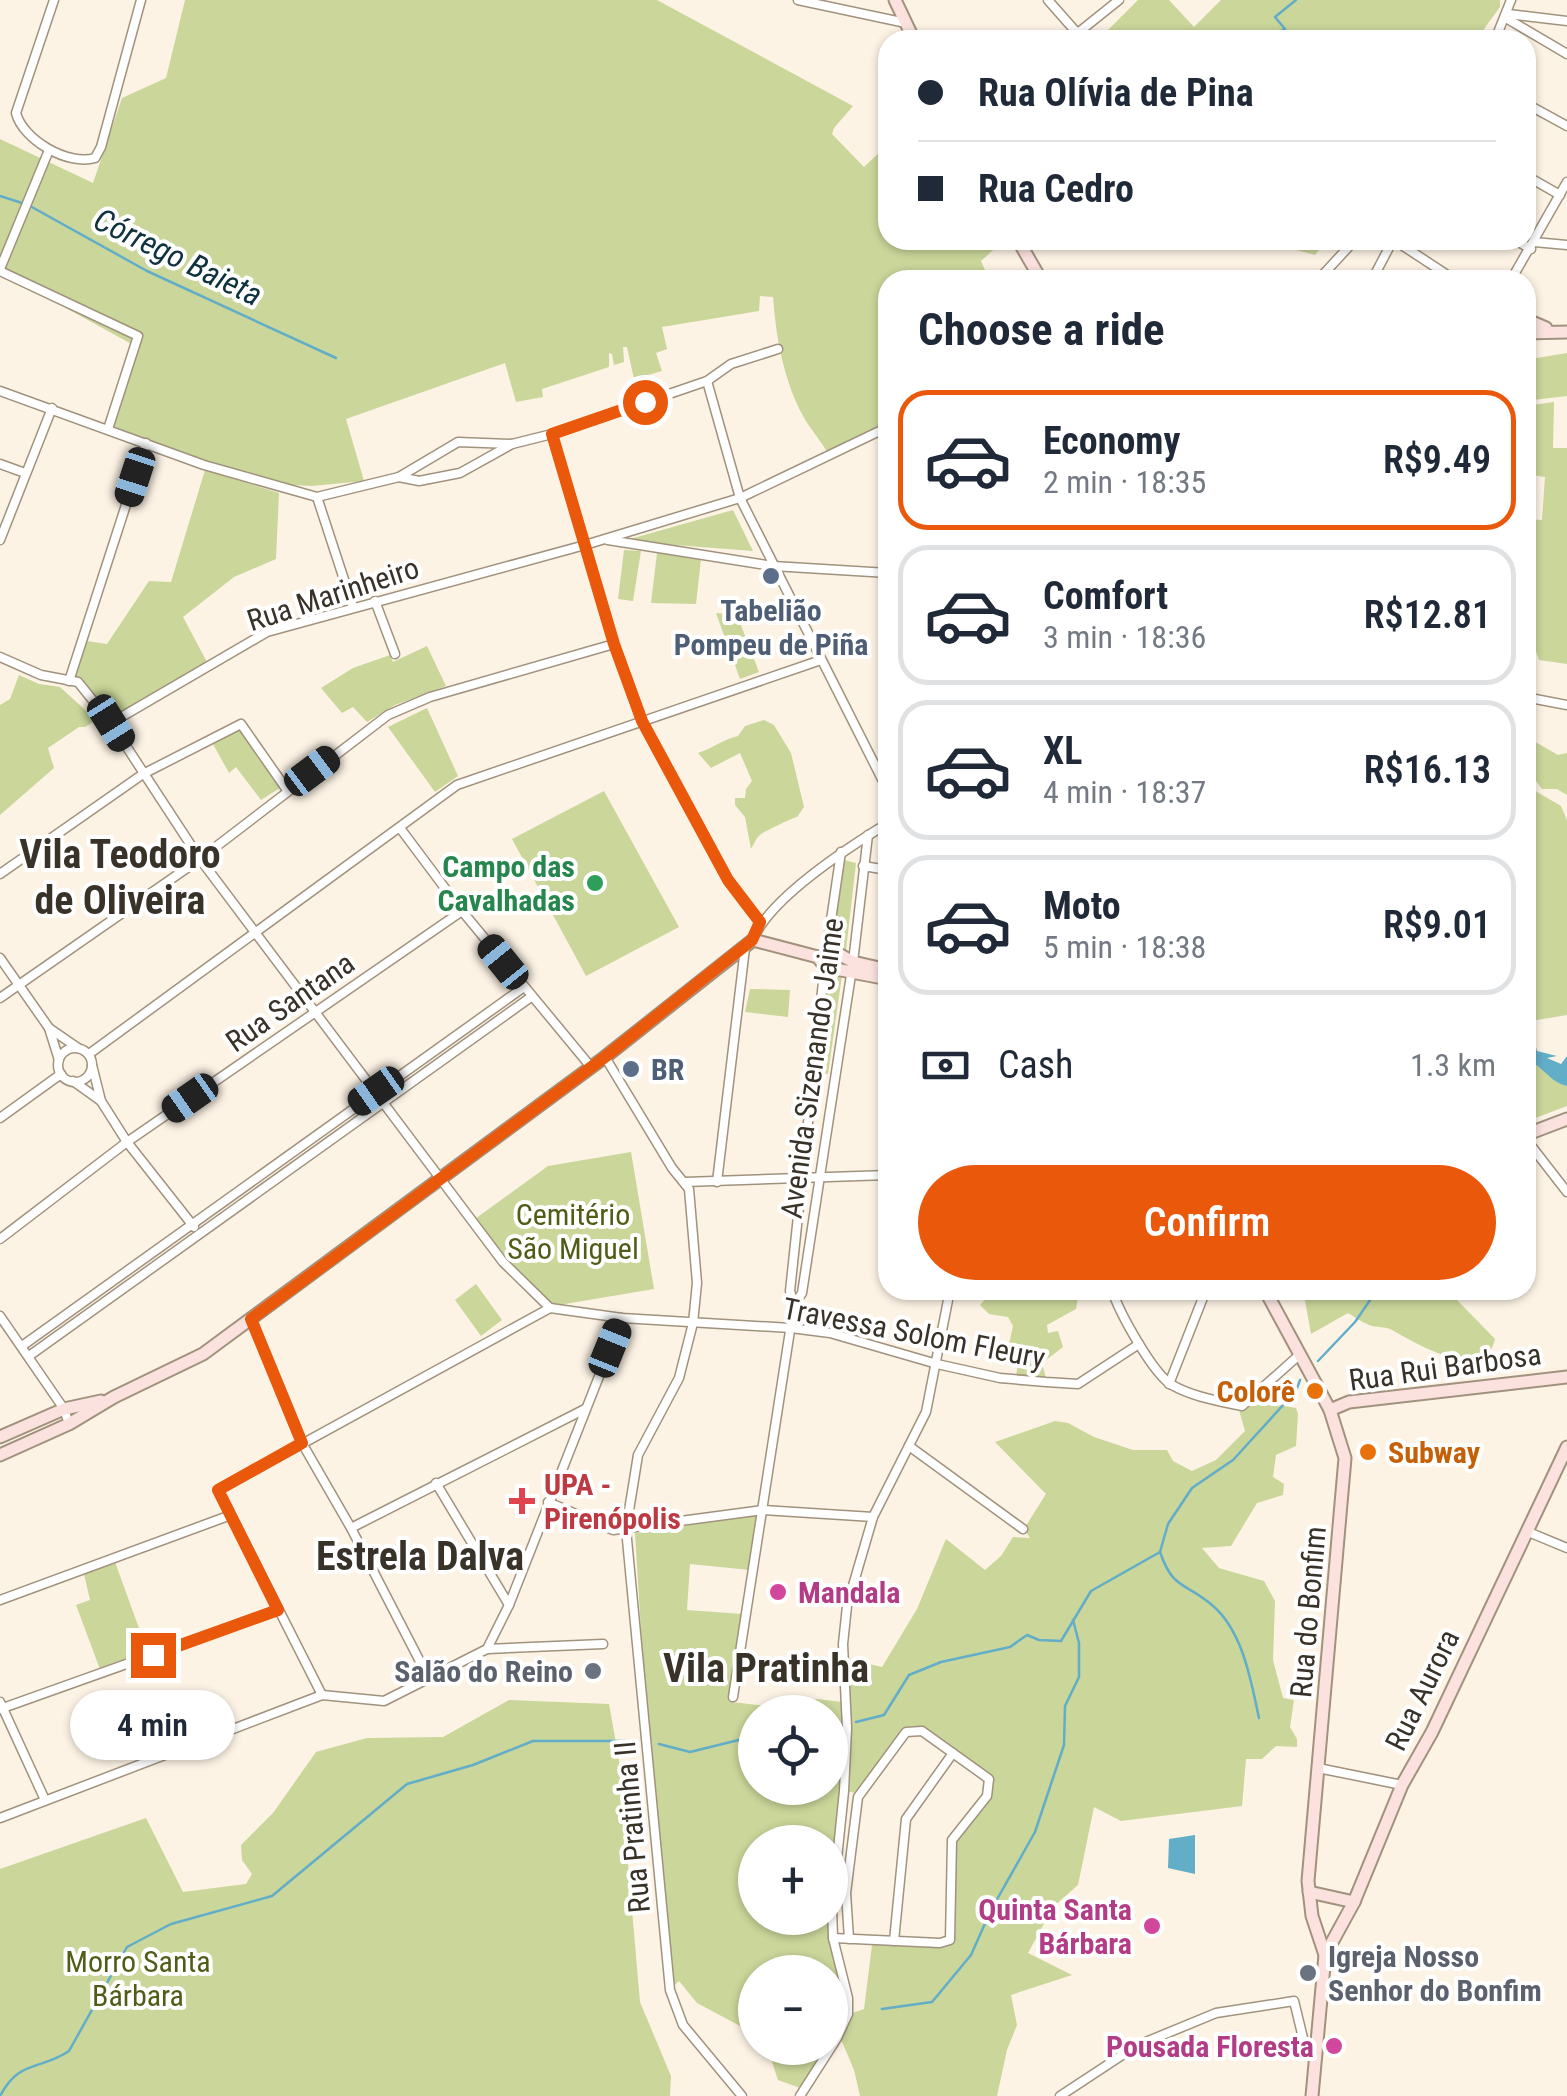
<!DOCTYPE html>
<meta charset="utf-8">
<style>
:root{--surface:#fff;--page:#f2f2f3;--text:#1f2937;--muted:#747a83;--line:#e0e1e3;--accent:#ea580c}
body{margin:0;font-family:"Roboto Condensed",sans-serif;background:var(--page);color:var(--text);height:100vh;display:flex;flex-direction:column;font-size:38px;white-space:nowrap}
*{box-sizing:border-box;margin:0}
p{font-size:32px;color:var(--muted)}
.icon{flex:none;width:55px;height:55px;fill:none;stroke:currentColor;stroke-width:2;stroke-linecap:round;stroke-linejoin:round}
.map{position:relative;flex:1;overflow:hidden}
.panel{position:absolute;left:878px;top:270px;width:658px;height:1030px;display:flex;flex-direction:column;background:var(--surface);border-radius:30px;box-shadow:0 2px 8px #0004}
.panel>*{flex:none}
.guide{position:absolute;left:878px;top:30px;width:658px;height:220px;border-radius:30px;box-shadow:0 2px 8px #0004;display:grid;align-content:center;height:220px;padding:0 40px;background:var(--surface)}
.buttons{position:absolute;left:738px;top:1695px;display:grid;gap:20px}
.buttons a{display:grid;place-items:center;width:110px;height:110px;border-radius:50%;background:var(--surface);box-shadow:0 2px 8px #0004;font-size:50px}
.end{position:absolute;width:45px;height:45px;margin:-22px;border:12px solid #ea580c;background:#fff;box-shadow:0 0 0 5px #fff}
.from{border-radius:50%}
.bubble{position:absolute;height:70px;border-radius:35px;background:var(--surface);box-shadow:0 2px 8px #0004;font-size:32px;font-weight:600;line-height:70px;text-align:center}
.car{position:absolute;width:30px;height:60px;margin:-30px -15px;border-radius:12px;box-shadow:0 0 8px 2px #0007;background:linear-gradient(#222 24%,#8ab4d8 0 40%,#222 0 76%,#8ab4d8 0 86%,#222 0)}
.guide b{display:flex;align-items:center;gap:35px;height:95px;font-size:38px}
.guide b+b{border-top:2px solid var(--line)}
.guide i{width:25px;height:25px;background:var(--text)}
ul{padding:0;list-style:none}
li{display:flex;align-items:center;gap:30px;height:140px;margin:0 20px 15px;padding:0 20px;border:5px solid var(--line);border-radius:30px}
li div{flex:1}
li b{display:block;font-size:38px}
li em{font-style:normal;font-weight:600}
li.on{border-color:var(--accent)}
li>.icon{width:90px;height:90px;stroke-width:1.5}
h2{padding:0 40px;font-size:45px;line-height:120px}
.pay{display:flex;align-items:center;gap:25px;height:110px;padding:0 40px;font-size:38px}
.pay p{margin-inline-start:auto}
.cta{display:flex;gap:20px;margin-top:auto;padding:20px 40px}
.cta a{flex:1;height:115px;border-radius:60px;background:var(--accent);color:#fff;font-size:40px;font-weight:600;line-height:115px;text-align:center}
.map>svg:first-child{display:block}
</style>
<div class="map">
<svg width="1567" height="2096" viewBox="0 0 1567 2096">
<rect width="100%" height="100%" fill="#fdf3e5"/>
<g fill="#cad69a" fill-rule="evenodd">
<path d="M185,0H657L853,106L834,128L832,134L864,167L882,150L887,157L888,240H1004L981,261L988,277L982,280H888L887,424L828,454C821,440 809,428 802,414C783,378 776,336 773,297L760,296L759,311L662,327L667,349L656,353L662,371L634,379L627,347H623L624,362L614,365L612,354L609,353V367L542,389L543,397L516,402L505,363L346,419L364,481L312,486L271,484L146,443L110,426L137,347L0,272V139L93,183L122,98L166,78Z"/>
<path d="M1138,0H1169L1194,27L1221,0H1500V7L1476,40H1098Z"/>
<path d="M1243,240H1327L1315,255L1289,248L1247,244Z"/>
<path d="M1567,353V396L1525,401V360Z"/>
<path d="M1554,402L1553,448H1567V664L1539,660L1525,619V519L1542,520L1545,477L1525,474L1528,467L1525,466V406Z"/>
<path d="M205,470L279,493L276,559L234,577L183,617L207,662L113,718L74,676L87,641L107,644L149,581L171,582Z"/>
<path d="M733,510L753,551L623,541Z"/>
<path d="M624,550L641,551L633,601L618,599Z"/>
<path d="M657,553L701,559L696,604L651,603Z"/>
<path d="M716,613L737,615L759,672L740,679Z"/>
<path d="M427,646L446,686L395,705L367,722L353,707L342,713L321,688L353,668L390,655L393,662Z"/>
<path d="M19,675L39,684L60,687L96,720L85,727H79L48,748L54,768L0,815V705L10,699Z"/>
<path d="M427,708L458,776L435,792L388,727Z"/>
<path d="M764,720L774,725L791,753L804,807L797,817C792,818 763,832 760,835C756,838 754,844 751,849L745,817L735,805V798H745L746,789L752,781L740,753L711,768L698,753C713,748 724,739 738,736L745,726Z"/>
<path d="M240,729L280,788L261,800L236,767L229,773L213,744Z"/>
<path d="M1525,736L1558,755L1567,753V795L1557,789H1542C1527,770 1525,760 1525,736Z"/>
<path d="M1525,785L1561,806L1567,820V1015L1525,1022Z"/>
<path d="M604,791L679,927L586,976L512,839Z"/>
<path d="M844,860L856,863L846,950L831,949Z"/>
<path d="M829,973L842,975L828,1074H818Z"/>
<path d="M750,989L790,990L788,1017L745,1012Z"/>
<path d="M1525,1059C1543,1065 1549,1081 1567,1086V1106L1525,1122Z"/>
<path d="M631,1152L654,1289L553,1306L505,1260L475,1219L548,1166Z"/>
<path d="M476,1284L502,1320L481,1336L455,1300Z"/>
<path d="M993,1290H1079L1076,1309L1047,1325L1048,1333L1058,1331L1063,1347L1042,1363L1046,1378L1016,1376L1019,1355L1008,1349L1013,1326L1008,1317L989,1314L980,1305Z"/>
<path d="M1303,1290H1462L1457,1300L1495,1339C1485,1385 1415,1343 1392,1330C1385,1326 1377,1328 1369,1325C1362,1322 1355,1317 1348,1313L1311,1334Z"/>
<path d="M1259,1402L1296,1408L1298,1414L1296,1446L1276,1455L1273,1477L1284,1484L1283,1495L1257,1503L1231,1546L1202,1548L1219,1568L1264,1581L1275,1601L1273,1660L1283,1698L1294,1700L1290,1727L1297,1739V1747L1276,1746L1262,1759H1246L1242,1806L1121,1821L1094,1807L1078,1885L1053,1907L1028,1953L1072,1975L1011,1995L1017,2025L1007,2050L997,2096H860L854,2070L840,2037L830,2047V1972H755V2034L697,2003L679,1981L671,1989L645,1696L635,1533L760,1515L750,1570L690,1564L687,1610L742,1614L732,1702L782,1708L817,1699L843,1702L844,1658L882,1667L917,1609L946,1539L985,1570L1001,1556L1013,1537L1030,1538L1024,1529L1046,1494L995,1442L1055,1421L1068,1423L1094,1437L1133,1450H1167L1173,1461L1192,1471L1216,1460L1245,1431L1239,1410ZM755,1712H830V1788H755ZM924,1729L992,1779V1791L953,1842V1944L872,1945L864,2009L849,2014L832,1907L843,1790L855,1793L904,1732ZM755,1842H830V1918H755Z"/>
<path d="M115,1562L148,1653L101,1672L76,1605L90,1600L84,1574Z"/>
<path d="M509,1700L609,1704L619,1760L640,2002L671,2076L670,2096H0V1869L146,1818L183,1892L246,1884L252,1874L242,1860L241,1845L273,1813L316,1752L367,1738L443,1737Z"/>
<path d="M778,2048H830L800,2088L778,2080L772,2062Z"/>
</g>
<g fill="#62adc8">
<path d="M1525,1041L1535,1043L1537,1051L1557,1056L1547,1058L1561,1064L1567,1056V1086C1549,1082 1543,1065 1525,1059Z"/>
<path d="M1195,1835V1874L1168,1868L1169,1839Z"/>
</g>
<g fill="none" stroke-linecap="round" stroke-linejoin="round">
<g stroke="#62adc8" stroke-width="2.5">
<path d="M1263,40L1285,29L1275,17L1296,0"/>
<path d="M0,196L22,203"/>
<path d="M30,206L147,271L336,358"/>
<path d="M1318,1361L1355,1322L1377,1290"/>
<path d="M1160,1552C1173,1590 1185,1582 1212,1605C1243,1631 1251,1681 1259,1718"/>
<path d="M856,1722L884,1715L909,1675L941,1662L1010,1647L1027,1635L1039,1640L1061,1641L1091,1591L1160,1552L1168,1524L1192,1488L1233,1460L1296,1391L1300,1380"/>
<path d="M830,1725L839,1724"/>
<path d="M659,1744L690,1752L755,1736"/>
<path d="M882,2009L932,2002L971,1955L991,1910L1035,1832L1064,1745L1065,1706L1079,1677V1643L1073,1620"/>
<path d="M0,2096C20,2059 39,2071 69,2051L127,1947L171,1924L272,1896L407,1784L473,1765L533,1741H637"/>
</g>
<defs>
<g id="street">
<path d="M54,0L16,113C23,140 68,166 95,158L101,147L141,0"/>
<path d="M798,0L906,23"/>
<path d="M1048,0L1077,33"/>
<path d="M1508,14L1567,21"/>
<path d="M1506,18L1567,54"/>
<path d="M1069,40L1119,0"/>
<path d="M1495,40L1511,0"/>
<path d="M1525,103L1567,126"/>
<path d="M1525,175L1560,195"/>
<path d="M1394,240L1455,280"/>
<path d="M1515,240L1531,249"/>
<path d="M1534,242L1567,245"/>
<path d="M0,269L49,150"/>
<path d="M0,271L138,336L108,429"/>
<path d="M1318,280L1355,240"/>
<path d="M1372,280L1393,240"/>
<path d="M1511,280L1567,182"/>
<path d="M707,381L740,498L888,791"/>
<path d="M0,391L204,465L317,497L399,477L458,442L512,444"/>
<path d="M552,434L614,644L642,721L728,880L760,922"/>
<path d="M0,464L25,473"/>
<path d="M399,477L419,481L460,473L512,444L552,434L707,381L731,364L778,349"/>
<path d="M317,497L353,607"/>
<path d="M0,540L52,408"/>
<path d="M608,540L773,566L888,573"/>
<path d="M375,601L395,654"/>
<path d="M0,657L41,675L78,682L111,723L200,859L503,1262L550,1308"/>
<path d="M69,681L146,443"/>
<path d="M1525,697L1567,705"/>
<path d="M111,723L267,632L585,545L740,498L888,427"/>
<path d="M400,828L462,911L591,1067"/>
<path d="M863,866L888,870"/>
<path d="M0,874L143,774L241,724L287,790"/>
<path d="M753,940C769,898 849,847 888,823"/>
<path d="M0,958L49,1028L78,1048"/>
<path d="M0,998L200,859L388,715L430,697L614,644"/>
<path d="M49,1028L59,1060"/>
<circle cx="75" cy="1065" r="17"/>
<path d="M89,1054L457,785L821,660"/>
<path d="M605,1057L672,1168L689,1189L697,1283L693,1323L679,1378L638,1455L626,1529L670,1990L683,2025L742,2096"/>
<path d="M92,1065L101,1101L127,1142L194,1227"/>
<path d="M73,1081L101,1101"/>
<path d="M0,1118L61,1074"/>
<path d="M1525,1138L1567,1192"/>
<path d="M685,1182L888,1175"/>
<path d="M717,1182L745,948"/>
<path d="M0,1239L127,1142L462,911"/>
<path d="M1112,1290C1119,1312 1153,1374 1172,1385C1193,1397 1219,1401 1242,1406L1298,1356"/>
<path d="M794,1304L790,1291L826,954L841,852"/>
<path d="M550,1308L622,1318L791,1328L830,1333L937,1364L1000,1378L1046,1382L1078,1384L1139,1344"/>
<path d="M0,1316L64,1409L69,1424"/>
<path d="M251,1319L302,1443L351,1528L428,1677"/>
<path d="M22,1346L524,987"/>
<path d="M29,1356L531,997"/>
<path d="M1169,1384L1206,1290"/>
<path d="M909,1446L1023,1529"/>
<path d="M436,1483L509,1605"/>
<path d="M548,1502L613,1530L763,1510L873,1517"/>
<path d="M351,1528L585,1409"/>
<path d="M1526,1531L1567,1548"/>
<path d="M0,1600L231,1515"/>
<path d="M487,1649L509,1605L622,1318"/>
<path d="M322,1695L218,1490L550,1308"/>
<path d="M733,1697L794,1305L802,1293L853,962L868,835"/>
<path d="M0,1702L45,1800"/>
<path d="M0,1709L278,1610"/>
<path d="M1318,1768L1402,1785"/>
<path d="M0,1818L322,1695L384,1701L487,1649L603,1644"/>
<path d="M833,1938L940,1943L950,1940L952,1840L987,1796L989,1779L922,1731L906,1732L858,1797L846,1893L849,1939"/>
<path d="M894,1941L906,1819L953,1753"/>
<path d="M800,2096L837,2038L848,2014V1998L833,1938L832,1907L844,1791L847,1728L843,1644L847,1606L873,1517L926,1412L950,1290"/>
<path d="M1060,2096L1136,2046L1216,2013L1294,2001L1304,2042L1315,2053"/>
</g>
<g id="secondary">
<path d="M895,0L914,40"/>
<path d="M1018,240L1041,280"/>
<path d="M1525,319L1546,328"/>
<path d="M1525,333L1567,332"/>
<path d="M818,957L825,967L888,979"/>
<path d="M1525,1135L1567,1119"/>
<path d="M1265,1290L1330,1410L1345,1458L1308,1881L1312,1916L1325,1955L1312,2096"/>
<path d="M1330,1410L1349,1402L1567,1377"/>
<path d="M0,1437L64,1409L101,1401"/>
<path d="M0,1455L69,1424L114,1397L203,1354L605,1057L753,940L818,957L837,953L853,962L888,970"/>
<path d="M1309,1892L1354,1902"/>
<path d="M1325,1955L1354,1902L1402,1785L1432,1732L1567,1447"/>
</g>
</defs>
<use href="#street" stroke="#a1927d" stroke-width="11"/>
<use href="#secondary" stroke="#a1927d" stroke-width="15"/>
<use href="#street" stroke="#fff" stroke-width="8"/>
<use href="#secondary" stroke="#fbe2de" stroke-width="11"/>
</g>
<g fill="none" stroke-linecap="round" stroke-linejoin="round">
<path stroke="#ea580c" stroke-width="12" d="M153,1655L278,1610L218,1490L302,1443L251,1319L605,1057L752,940L760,922L728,880L642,721L614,644L552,434L645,402"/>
</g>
<g fill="#5c6f8a" stroke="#fff" stroke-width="4">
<circle cx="771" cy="576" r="10"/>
<circle cx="631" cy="1069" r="10"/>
</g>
<circle fill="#2e9e5b" stroke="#fff" stroke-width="4" cx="595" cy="883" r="10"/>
<g fill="#e8710a" stroke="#fff" stroke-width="4">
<circle cx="1315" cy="1391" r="10"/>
<circle cx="1368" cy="1452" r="10"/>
</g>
<path fill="#e0444e" stroke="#fff" stroke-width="4" d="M517 1486h10v10h10v10h-10v10h-10v-10h-10v-10h10z"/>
<g fill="#d1479c" stroke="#fff" stroke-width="4">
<circle cx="778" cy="1592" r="10"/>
<circle cx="1152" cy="1926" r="10"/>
<circle cx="1334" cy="2046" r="10"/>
</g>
<g fill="#6b7280" stroke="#fff" stroke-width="4">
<circle cx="593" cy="1671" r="10"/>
<circle cx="1308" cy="1973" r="10"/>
</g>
<g text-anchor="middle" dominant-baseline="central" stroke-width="8" stroke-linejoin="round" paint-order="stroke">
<g font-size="30" fill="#383229" stroke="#fff">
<text transform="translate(333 594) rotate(-18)">Rua Marinheiro</text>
<text transform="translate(290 1002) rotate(-35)">Rua Santana</text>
<text transform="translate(812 1068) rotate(-82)">Avenida Sizenando Jaime</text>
<text transform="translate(914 1333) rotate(11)">Travessa Solom Fleury</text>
<text transform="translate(1445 1367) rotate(-8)">Rua Rui Barbosa</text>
<text transform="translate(1308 1612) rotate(-85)">Rua do Bonfim</text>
<text transform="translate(1422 1690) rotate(-64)">Rua Aurora</text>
<text transform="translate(632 1827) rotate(-95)">Rua Pratinha II</text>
</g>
<g font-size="30" font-weight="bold" fill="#4e5e75" stroke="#fff">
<text x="771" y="610">Tabelião<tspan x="771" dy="34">Pompeu de Piña</tspan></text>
<text x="651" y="1069" text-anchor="start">BR</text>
</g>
<g font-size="30" font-weight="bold" fill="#27864d" stroke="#fff" text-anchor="end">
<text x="575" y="866">Campo das<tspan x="575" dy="34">Cavalhadas</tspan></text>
</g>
<g font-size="30" fill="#525c17" stroke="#fff">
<text x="573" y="1214">Cemitério<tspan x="573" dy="34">São Miguel</tspan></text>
<text x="138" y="1961">Morro Santa<tspan x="138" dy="34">Bárbara</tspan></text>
</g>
<g font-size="30" font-weight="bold" fill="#c56008" stroke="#fff" text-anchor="end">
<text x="1295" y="1391">Colorê</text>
<text x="1388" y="1452" text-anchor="start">Subway</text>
</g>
<g font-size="30" font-weight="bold" fill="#be3a42" stroke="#fff" text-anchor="start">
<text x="544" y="1484">UPA -<tspan x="544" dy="34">Pirenópolis</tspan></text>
</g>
<g font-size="30" font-weight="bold" fill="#b23c85" stroke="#fff" text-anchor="end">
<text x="798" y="1592" text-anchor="start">Mandala</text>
<text x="1132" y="1909">Quinta Santa<tspan x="1132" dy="34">Bárbara</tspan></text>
<text x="1314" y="2046">Pousada Floresta</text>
</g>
<g font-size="30" font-weight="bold" fill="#5b616d" stroke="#fff" text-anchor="end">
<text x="573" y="1671">Salão do Reino</text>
<text x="1328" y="1956" text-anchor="start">Igreja Nosso<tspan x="1328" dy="34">Senhor do Bonfim</tspan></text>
</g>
<g font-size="32" font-style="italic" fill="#0e323e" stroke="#fff">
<text transform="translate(178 257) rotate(26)">Córrego Baieta</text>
</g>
<g font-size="40" font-weight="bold" fill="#383229" stroke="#fff">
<text x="120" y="854">Vila Teodoro<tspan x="120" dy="46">de Oliveira</tspan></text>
<text x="420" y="1556">Estrela Dalva</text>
<text x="766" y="1668">Vila Pratinha</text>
</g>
</g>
</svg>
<div class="buttons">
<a><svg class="icon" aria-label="locate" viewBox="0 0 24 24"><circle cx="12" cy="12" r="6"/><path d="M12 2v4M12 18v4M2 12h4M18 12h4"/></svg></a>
<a>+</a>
<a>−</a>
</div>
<i class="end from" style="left:645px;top:402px"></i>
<i class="end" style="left:153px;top:1655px"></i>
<div class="bubble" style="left:70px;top:1690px;width:165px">4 min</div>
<i class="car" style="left:135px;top:477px;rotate:198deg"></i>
<i class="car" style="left:111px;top:723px;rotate:148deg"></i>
<i class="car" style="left:312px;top:771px;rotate:53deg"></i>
<i class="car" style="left:503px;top:962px;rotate:321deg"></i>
<i class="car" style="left:376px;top:1091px;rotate:235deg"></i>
<i class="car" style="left:190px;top:1098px;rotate:235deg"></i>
<i class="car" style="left:610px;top:1348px;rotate:22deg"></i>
<div class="guide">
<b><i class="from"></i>Rua Olívia de Pina</b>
<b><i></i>Rua Cedro</b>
</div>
<section class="panel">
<h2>Choose a ride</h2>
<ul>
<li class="on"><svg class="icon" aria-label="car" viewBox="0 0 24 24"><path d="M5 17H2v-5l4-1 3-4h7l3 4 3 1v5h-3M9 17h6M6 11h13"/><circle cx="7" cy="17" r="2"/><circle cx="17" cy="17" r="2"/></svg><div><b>Economy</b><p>2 min · 18:35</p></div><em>R$9.49</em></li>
<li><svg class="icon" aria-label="car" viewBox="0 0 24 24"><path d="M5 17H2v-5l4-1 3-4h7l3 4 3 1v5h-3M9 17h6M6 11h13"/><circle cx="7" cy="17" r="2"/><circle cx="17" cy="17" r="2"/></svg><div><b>Comfort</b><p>3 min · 18:36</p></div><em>R$12.81</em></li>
<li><svg class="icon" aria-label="car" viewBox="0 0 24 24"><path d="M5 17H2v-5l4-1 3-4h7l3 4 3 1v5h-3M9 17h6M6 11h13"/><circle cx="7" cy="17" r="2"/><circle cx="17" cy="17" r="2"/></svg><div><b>XL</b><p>4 min · 18:37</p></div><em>R$16.13</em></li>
<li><svg class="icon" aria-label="car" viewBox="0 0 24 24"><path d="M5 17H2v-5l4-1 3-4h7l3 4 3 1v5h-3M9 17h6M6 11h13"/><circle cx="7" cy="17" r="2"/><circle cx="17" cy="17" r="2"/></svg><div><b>Moto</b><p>5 min · 18:38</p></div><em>R$9.01</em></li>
</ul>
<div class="pay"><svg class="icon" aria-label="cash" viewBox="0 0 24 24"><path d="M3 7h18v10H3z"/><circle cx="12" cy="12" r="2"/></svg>Cash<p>1.3 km</p></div>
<div class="cta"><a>Confirm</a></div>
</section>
</div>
